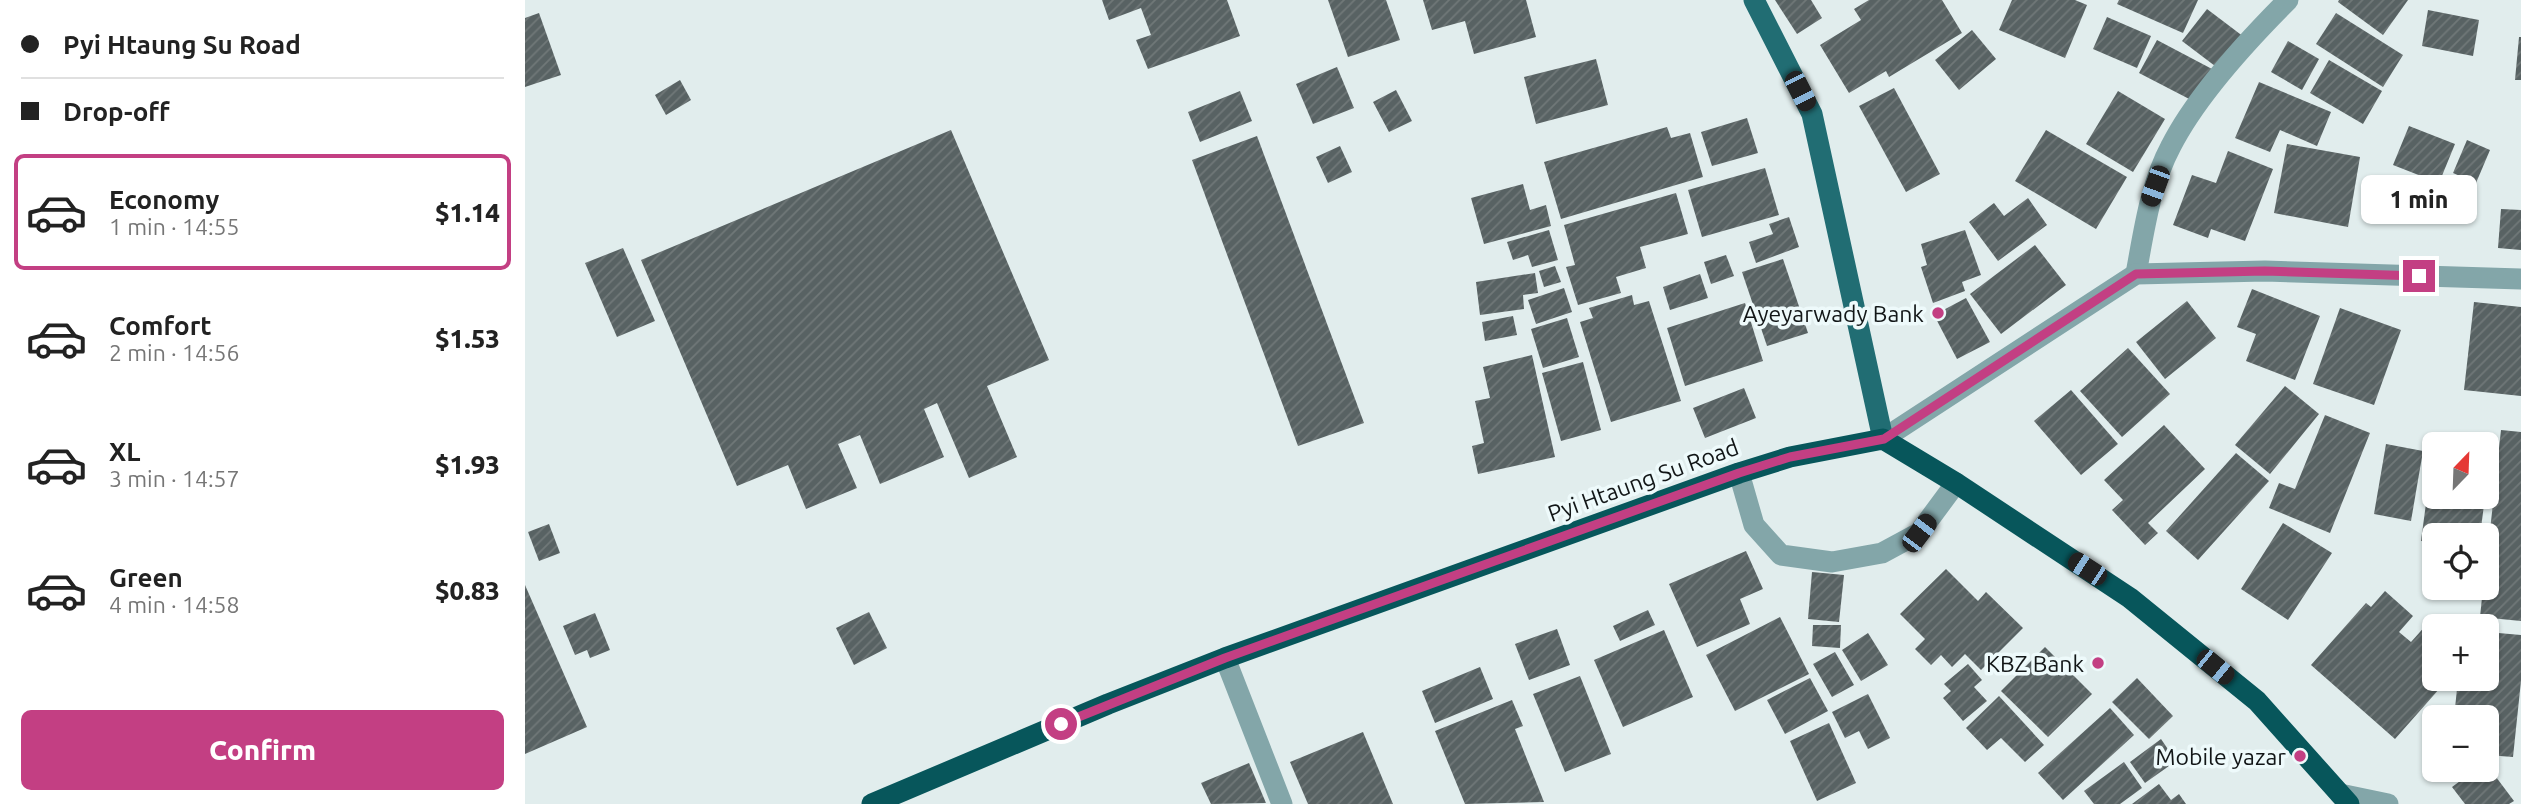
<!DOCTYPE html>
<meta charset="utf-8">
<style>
:root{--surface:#fff;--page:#f6f6f6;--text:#222;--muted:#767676;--line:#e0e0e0;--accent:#c33f83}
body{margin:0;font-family:Ubuntu,sans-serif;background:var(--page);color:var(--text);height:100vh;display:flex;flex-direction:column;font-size:26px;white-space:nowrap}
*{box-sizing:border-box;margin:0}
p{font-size:23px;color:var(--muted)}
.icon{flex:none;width:38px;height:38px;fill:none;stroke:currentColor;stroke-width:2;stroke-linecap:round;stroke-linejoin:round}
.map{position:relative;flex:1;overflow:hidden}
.sheet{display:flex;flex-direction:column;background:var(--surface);width:525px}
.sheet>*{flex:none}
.hud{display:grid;align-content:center;height:154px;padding:0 21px;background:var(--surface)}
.needle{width:46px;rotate:23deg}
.fabs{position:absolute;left:1897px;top:432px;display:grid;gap:14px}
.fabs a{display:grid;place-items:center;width:77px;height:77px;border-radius:10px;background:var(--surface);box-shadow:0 2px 5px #0004;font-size:35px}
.end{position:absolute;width:32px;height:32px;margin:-16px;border:9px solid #c33f83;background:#fff;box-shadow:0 0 0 4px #fff}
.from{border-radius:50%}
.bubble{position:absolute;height:49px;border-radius:10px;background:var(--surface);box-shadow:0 2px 5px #0004;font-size:23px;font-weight:800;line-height:49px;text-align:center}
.car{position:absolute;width:21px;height:42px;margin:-21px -10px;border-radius:9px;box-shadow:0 0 5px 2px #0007;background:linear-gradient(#222 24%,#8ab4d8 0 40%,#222 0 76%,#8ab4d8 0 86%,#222 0)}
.hud b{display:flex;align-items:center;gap:24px;height:66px;font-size:26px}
.hud b+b{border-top:2px solid var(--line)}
.hud i{width:18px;height:18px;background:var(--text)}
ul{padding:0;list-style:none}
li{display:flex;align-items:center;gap:21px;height:116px;margin:0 14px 10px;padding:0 7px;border:4px solid transparent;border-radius:10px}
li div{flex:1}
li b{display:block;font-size:26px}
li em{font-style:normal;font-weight:800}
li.current{border-color:var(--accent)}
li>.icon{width:63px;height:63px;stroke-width:1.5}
.primary-button{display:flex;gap:14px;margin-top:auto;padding:14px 21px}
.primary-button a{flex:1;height:80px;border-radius:10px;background:var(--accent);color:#fff;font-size:28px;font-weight:800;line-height:80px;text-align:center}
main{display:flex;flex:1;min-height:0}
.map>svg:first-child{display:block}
</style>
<main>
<section class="sheet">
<div class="hud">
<b><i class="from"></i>Pyi Htaung Su Road</b>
<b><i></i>Drop-off</b>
</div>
<ul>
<li class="current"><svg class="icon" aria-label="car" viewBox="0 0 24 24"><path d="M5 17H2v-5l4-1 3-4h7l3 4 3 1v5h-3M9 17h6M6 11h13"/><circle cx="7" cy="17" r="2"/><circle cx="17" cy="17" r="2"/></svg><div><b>Economy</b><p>1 min · 14:55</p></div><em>$1.14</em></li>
<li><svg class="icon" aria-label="car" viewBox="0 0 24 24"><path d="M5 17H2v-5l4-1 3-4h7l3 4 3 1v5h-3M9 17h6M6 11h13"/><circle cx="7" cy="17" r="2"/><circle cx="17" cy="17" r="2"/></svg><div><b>Comfort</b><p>2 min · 14:56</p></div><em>$1.53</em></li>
<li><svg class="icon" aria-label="car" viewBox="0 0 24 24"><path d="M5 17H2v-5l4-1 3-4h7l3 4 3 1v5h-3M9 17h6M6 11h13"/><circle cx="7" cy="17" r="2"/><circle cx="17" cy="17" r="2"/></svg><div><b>XL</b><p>3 min · 14:57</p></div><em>$1.93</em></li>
<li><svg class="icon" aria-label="car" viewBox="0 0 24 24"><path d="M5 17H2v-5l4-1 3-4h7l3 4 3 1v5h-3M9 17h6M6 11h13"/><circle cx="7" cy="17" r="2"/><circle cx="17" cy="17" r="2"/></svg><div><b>Green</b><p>4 min · 14:58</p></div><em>$0.83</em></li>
</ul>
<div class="primary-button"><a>Confirm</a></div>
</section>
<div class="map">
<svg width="1996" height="804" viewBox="0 0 1996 804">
<defs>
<pattern id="building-hatch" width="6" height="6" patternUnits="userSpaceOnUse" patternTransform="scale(1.75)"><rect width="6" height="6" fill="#586263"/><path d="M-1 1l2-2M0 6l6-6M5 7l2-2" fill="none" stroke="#707878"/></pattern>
</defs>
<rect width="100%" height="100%" fill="#e1eded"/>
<g fill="url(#building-hatch)">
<path d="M577,0H702L715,36L623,69L611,40L626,35L616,8L584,20Z"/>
<path d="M803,0H861L875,40L823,57Z"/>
<path d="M898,0H1001L1011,37L949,54L940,21L907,30Z"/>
<path d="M1250,0H1286L1297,18L1272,34Z"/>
<path d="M1344,0H1417L1437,33L1364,77L1361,71L1324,93L1295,45L1336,20L1329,9Z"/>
<path d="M1487,0H1550L1562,5L1540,58L1474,30Z"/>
<path d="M1594,0H1673L1658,33L1592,4Z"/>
<path d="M1814,0H1883L1858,35L1813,2Z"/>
<path d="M1682,9L1719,37L1694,69L1657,41Z"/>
<path d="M1903,10L1954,20L1948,56L1897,46Z"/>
<path d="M14,13L36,75L0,87V18Z"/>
<path d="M1811,13L1878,55L1858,87L1791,44Z"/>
<path d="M1582,17L1626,36L1612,68L1568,49Z"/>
<path d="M1447,30L1471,59L1434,90L1410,60Z"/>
<path d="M1994,37H1996V80H1990Z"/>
<path d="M1632,40L1687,69L1670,102L1614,73Z"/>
<path d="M1763,41L1794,59L1777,90L1746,72Z"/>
<path d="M1071,59L1083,105L1011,124L999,77Z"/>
<path d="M1804,60L1857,91L1838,124L1785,93Z"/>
<path d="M812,67L829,108L788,124L771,84Z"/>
<path d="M155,80L166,100L141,115L130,95Z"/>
<path d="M1734,82L1806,112L1792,146L1755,130L1745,152L1710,138Z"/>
<path d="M1369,88L1415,174L1381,192L1334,106Z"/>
<path d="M871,90L887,121L864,132L848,102Z"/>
<path d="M715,91L727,121L675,142L663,112Z"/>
<path d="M1593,91L1640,119L1608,172L1561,144Z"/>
<path d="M1222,118L1233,153L1187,166L1176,132Z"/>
<path d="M1884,126L1930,144L1914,183L1868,165Z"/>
<path d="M1142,127L1146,138L1165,133L1178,177L1036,219L1019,162Z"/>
<path d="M426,130L524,360L462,386L492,457L444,478L412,403L399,409L419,457L355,484L335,435L313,444L332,488L281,509L263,465L212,486L116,260Z"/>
<path d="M1521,130L1602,177L1571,229L1490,181Z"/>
<path d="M732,136L839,423L773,446L667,160Z"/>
<path d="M1942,140L1965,150L1951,183L1928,173Z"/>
<path d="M1762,144L1835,157L1823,227L1749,213Z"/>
<path d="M815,146L827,172L803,183L791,157Z"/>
<path d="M1703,151L1748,169L1720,241L1686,229L1683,238L1648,225L1667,175L1691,183Z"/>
<path d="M1240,168L1254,215L1177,237L1163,190Z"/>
<path d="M998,184L1005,210L1021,205L1026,226L959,244L946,198Z"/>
<path d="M1151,193L1163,234L1115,247L1121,268L1091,277L1096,293L1053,305L1041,267L1050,265L1039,225Z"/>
<path d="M1503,198L1522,225L1473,261L1444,222L1469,203L1479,216Z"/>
<path d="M1976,209L1996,210V250L1973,248Z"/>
<path d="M1264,217L1274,247L1231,263L1224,242L1248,234L1244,224Z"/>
<path d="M1024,230L1033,260L1007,267L1003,255L988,260L982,242Z"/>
<path d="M1440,230L1456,275L1437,282L1440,291L1408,303L1396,267L1402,265L1396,244Z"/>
<path d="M1510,245L1541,285L1476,334L1445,294Z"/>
<path d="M98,248L130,321L92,337L60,263Z"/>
<path d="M1201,255L1209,276L1186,284L1179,262Z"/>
<path d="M1258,259L1283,333L1242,346L1217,272Z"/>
<path d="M1030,266L1036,282L1019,287L1014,271Z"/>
<path d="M1010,273L1013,293L998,295L999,309L955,315L951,282Z"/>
<path d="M1175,274L1183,298L1145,310L1138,287Z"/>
<path d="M1039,288L1047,312L1011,324L1003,300Z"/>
<path d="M1727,289L1795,316L1770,380L1721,361L1731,334L1712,327Z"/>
<path d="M1107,295L1109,305L1124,301L1156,401L1086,422L1055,322L1068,318L1064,308Z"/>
<path d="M1441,298L1465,342L1432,359L1409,315Z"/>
<path d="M1662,301L1691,338L1640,379L1611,342Z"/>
<path d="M1949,302L1996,307V396L1939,390Z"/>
<path d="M1220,303L1238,361L1160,386L1142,328Z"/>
<path d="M1815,308L1876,330L1849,405L1788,384Z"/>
<path d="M988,316L992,335L960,341L957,322Z"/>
<path d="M1042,318L1054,357L1018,368L1006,329Z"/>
<path d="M1603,348L1645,394L1597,437L1555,391Z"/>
<path d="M1007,355L1030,457L953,474L947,446L959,443L950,401L965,398L958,367Z"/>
<path d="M1058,362L1076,430L1036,441L1017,373Z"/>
<path d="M1760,386L1794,414L1745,474L1710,445Z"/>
<path d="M1219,388L1231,418L1180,438L1168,408Z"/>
<path d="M1546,390L1593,444L1556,475L1509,421Z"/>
<path d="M1800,415L1845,433L1805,533L1744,508L1754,483L1770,489Z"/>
<path d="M1639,425L1680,469L1623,523L1633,533L1620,545L1587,510L1598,500L1579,480Z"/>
<path d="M1976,430L1996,432V621L1955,617L1958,588H1962V558Z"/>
<path d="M1910,433L1967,441L1963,467L1962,444H1908Z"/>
<path d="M1861,444L1898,451L1886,521L1849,514Z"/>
<path d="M1908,451L1909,497H1960L1955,536H1909V542L1896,541Z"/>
<path d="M1711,453L1744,481L1673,560L1641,531Z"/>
<path d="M1758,523L1807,553L1763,620L1716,589Z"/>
<path d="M24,524L35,553L14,561L3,532Z"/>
<path d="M1221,551L1238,589L1215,599L1225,624L1172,647L1144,584Z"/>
<path d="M1421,569L1453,601L1461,592L1498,628L1456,670L1440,654L1427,667L1416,655L1406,665L1390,649L1400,639L1375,614Z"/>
<path d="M1287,572L1319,575L1314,622L1283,619Z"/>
<path d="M0,585L62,727L0,754Z"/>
<path d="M1860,591L1888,616L1874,632L1886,642L1903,623L1909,629V679H1923L1870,739L1786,665L1841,603L1846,607Z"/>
<path d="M1123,610L1130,625L1095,641L1088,626Z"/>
<path d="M344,612L362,648L329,665L311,628Z"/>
<path d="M70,613L85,650L65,658L62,650L50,655L38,626Z"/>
<path d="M1255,617L1284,674L1210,711L1181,655Z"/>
<path d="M1288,625H1316L1315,648L1287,646Z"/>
<path d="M1032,629L1045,665L1004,680L990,644Z"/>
<path d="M1139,630L1168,697L1098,727L1069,660Z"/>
<path d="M1962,632L1996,635V681L1988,757L1962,755V718H1929L1933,679H1962Z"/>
<path d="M1343,633L1363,665L1336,681L1317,650Z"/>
<path d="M1520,647L1567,694L1523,737L1476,691Z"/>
<path d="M1310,652L1329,685L1307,697L1288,664Z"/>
<path d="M1443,664L1457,680L1449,687L1462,701L1438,721L1418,698L1426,691L1419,684Z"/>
<path d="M955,667L968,699L910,723L897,691Z"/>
<path d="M1055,676L1086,754L1040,772L1008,694Z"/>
<path d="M1285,678L1303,711L1260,734L1242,700Z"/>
<path d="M1612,678L1648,716L1624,739L1587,702Z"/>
<path d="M1343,694L1365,738L1343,749L1334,731L1320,738L1307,712Z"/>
<path d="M1474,696L1519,745L1500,762L1476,738L1462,750L1441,728Z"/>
<path d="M987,700L998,726L990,729L1019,802L940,804L910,731Z"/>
<path d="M1585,708L1609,735L1538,800L1513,773Z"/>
<path d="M1304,723L1331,783L1292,801L1265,741Z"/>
<path d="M838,732L868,804H783L765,762Z"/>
<path d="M1636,739L1651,761L1620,783L1605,762Z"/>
<path d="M1599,762L1617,788L1595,804H1569L1559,791Z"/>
<path d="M724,763L741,803L686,804L676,783Z"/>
<path d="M1962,765L1989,801L1984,804H1940L1927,787L1950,770H1962Z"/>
<path d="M1634,784L1646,800L1654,794L1661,804H1607Z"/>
</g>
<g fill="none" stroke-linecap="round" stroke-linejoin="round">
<g stroke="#83a6a9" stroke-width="21">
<path d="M1611,274C1619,231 1625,185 1646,146C1671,97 1724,39 1763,0"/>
<path d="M1358,439L1611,274L1740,271L1996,279"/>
<path d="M1214,473L1229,525L1256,555L1307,562L1357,553L1394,533L1431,483"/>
<path d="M700,658L757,804"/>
<path d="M1815,794L1863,804"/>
</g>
<path stroke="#216d73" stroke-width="21" d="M1229,0L1287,114L1358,439"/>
<path stroke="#07565b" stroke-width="21" d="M347,804L583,704L700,658L1214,473L1265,457L1358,439L1431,483L1605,598L1732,701L1824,804"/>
</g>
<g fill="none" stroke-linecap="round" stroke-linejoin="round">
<path stroke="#c33f83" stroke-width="9" d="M536,724L700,658L1214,473L1265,457L1359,439L1611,274L1740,271L1894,276"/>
</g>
<g fill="#c33f83" stroke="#eefafb" stroke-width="2.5">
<circle cx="1413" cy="313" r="7"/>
<circle cx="1573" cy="663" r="7"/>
<circle cx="1775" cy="756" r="7"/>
</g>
<g text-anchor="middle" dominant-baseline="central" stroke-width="7" stroke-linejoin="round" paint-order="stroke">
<g font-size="23" fill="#121617" stroke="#eefafb" text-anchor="end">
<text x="1399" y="313">Ayeyarwady Bank</text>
<text x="1559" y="663">KBZ Bank</text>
<text x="1761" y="756">Mobile yazar</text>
</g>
<g font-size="23" fill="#121617" stroke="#eefafb">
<text transform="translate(1118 480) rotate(-20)">Pyi Htaung Su Road</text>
</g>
</g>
</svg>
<div class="fabs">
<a><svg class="needle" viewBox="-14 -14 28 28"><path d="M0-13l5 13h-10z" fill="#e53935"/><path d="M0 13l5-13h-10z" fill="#767676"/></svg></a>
<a><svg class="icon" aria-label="locate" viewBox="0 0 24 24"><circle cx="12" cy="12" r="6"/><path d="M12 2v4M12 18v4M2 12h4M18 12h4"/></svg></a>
<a>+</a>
<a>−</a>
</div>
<i class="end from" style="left:536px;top:724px"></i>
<i class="end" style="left:1894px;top:276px"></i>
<div class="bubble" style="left:1836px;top:175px;width:116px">1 min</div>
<i class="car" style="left:1275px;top:91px;rotate:153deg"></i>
<i class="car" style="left:1630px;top:186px;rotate:200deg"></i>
<i class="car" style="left:1394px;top:533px;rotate:37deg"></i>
<i class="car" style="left:1562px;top:569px;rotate:303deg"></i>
<i class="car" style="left:1690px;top:667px;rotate:129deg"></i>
</div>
</main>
